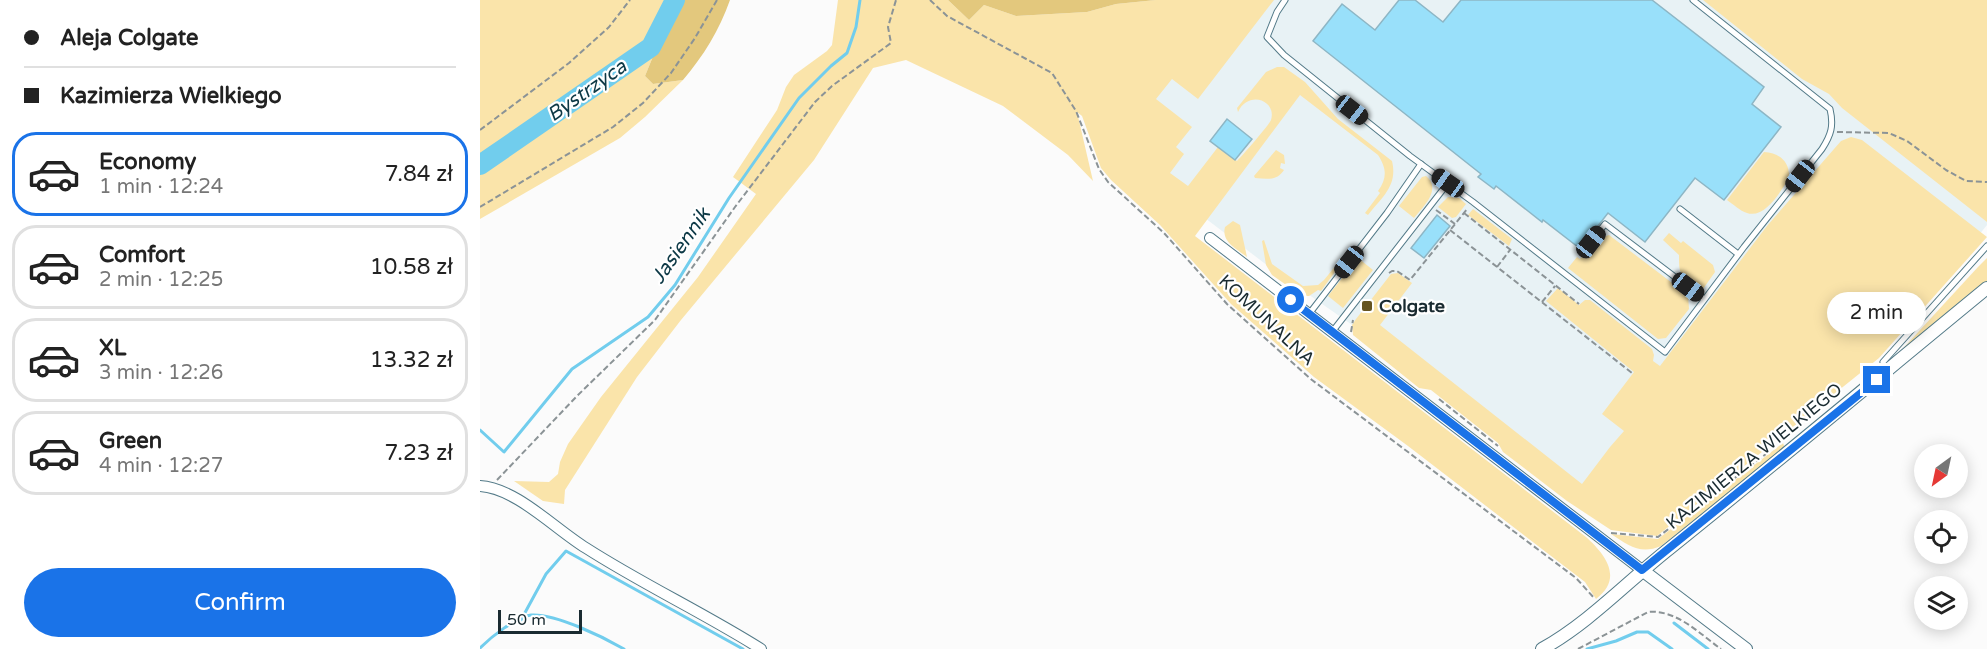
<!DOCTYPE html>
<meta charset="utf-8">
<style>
:root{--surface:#fff;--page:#f2f2f2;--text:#222;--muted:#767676;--line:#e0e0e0;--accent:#1a73e8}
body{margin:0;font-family:"Varela Round",sans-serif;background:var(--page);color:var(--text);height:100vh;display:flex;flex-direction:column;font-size:22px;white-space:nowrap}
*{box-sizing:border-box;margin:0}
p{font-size:20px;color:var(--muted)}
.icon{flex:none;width:33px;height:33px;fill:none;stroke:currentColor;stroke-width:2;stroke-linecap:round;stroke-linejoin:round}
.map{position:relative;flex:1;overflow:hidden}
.drawer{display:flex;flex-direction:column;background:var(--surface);width:480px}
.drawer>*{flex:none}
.top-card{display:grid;align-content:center;height:132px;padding:0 24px;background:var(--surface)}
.needle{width:39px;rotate:213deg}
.buttons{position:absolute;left:1434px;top:444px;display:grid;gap:12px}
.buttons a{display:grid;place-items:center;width:54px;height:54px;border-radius:50%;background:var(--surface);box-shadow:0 3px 15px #0003;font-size:30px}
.scale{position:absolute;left:18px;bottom:15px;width:84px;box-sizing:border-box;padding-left:6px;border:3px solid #1a2b31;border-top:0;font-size:16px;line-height:21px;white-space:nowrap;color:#1a2b31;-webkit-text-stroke:4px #fff;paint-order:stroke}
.end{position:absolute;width:27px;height:27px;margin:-14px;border:8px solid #1a73e8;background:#fff;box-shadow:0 0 0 3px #fff}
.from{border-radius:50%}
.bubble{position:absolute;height:42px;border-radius:21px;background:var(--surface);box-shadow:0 3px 15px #0003;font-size:20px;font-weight:600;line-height:42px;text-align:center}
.car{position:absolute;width:18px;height:36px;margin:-18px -9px;border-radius:8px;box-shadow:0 0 4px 2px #0007;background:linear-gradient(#222 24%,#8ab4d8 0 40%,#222 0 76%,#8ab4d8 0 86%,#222 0)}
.top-card b{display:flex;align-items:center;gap:21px;height:57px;font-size:22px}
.top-card b+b{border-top:2px solid var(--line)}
.top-card i{width:15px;height:15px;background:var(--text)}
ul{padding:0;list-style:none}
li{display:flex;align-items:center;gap:18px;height:84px;margin:0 12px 9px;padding:0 12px;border:3px solid var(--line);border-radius:24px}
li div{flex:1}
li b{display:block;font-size:22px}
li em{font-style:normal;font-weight:600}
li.selected{border-color:var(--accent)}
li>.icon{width:54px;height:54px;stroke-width:1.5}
.button{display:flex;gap:12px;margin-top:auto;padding:12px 24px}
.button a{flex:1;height:69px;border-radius:36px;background:var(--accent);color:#fff;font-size:24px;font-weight:600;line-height:69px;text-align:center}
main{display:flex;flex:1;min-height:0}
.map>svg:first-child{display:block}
</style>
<main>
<section class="drawer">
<div class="top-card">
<b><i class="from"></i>Aleja Colgate</b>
<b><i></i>Kazimierza Wielkiego</b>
</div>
<ul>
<li class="selected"><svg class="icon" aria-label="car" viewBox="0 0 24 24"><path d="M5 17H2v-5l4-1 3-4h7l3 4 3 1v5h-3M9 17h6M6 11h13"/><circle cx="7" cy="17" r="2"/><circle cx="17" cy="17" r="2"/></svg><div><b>Economy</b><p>1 min · 12:24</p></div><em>7.84 zł</em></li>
<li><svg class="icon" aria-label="car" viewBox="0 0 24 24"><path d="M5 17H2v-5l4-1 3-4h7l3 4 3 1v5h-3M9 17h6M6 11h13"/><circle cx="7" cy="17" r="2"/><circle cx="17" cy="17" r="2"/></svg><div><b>Comfort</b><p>2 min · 12:25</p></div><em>10.58 zł</em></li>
<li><svg class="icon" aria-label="car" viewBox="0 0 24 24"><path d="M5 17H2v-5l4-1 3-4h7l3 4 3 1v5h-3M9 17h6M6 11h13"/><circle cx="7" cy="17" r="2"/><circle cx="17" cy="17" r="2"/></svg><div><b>XL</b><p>3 min · 12:26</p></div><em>13.32 zł</em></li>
<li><svg class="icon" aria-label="car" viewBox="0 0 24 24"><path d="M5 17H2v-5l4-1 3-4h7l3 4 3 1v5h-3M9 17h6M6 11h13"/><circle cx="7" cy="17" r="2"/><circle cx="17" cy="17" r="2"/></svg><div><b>Green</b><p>4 min · 12:27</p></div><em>7.23 zł</em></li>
</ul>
<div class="button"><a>Confirm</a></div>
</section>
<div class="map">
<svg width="1507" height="649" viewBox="0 0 1507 649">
<rect width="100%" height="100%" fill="#fbfbfb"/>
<path fill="#e8f2f5" d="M739,0H1507V225L1485,252L1130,519L898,343L792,269L629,145Z"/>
<g fill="#fae4aa">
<path d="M0,0H195L171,47L174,54L165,76L173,84L203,80L165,117L140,138L0,219Z"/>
<path d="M358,0H468L489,20L504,5L536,16L607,12L636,4L676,0H794L718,99L692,79L676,99L712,127L696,147L704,154L690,173L708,186L738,147L757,161C763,155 789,125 791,120C797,100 768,90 758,112L757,108L786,72L797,67H804L825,82L858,119L912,161C918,186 902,197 888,215L885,213L900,193L898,191C907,178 907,169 898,155L820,95L715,236L1106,537C1125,554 1144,578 1116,599L1105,582L928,446L834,377L751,304L680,225L631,180L621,168L602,116L597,112L613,181L588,155L523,106L426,60L393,68L334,160L201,320L157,377L85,490L84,504L63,501L34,481L69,482L78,474L80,462L88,444L121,397L218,277L276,194L253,177L297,110L306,87L314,75L347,51L352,45Z"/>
<path d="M1223,0H1507V222L1362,108L1349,94L1322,79Z"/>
<path d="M1371,137L1382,140L1507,237L1399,358L1177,536L1131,530L1087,501L1023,452L1018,443L951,390L939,388L873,335L872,325L876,319L911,274L918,273L932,283L900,325L1102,484L1130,447L1144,431L1122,414L1154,372L1066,301L1078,288L1099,305L1105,300H1110L1172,349L1174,355L1173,361L1180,366L1287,226L1361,141Z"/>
<path d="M796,150L804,155L805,164L801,163L800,168L804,170C797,181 787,179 775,178L774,176Z"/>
<path d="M1284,152C1300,153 1310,162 1309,178C1301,191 1285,219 1267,213C1260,211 1253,204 1247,200Z"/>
<path d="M946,176C962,189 944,206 934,218L919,206L942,177Z"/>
<path d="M968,197L979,198L986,204L976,217L972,218L958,207Z"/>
<path d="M993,209L1032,239L1029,246L988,215Z"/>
<path d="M753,221L760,225L767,257C757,249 741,242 745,227Z"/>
<path d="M1189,233L1201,243L1203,241L1233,265L1235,272L1223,289L1217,290C1200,277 1199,274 1199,255L1183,240Z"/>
<path d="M1129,235L1208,295L1209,309L1186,338L1178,339L1088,268L1097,257L1100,259L1111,246L1113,247L1120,238Z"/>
<path d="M784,240L792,264L823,286L838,285L844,280L866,253L868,254L841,291L838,290L829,296H822L792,275L786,265L782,241Z"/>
<path d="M878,258L893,270L863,308L848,296Z"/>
<path d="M1507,258V281L1417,355L1498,267Z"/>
<path d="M1303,443L1305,448L1181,546C1160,555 1148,545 1131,534L1178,539Z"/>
</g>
<g fill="#e3c87d">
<path d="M195,0H250C239,31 224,55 203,80L173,84L165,76L174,54L171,47Z"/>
<path d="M468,0H676L636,4L607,12L536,16L504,5L489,20Z"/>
</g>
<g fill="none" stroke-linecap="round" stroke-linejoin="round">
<g stroke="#71cded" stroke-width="3">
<path d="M0,430L24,452L92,369L168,317L195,285L249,198L319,98L351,66L367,53L376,27L380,0"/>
<path d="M41,620L66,574L86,551L263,649"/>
<path d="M1194,623L1228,649"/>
<path d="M0,648C11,637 36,617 51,615C75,613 123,637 144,649"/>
<path d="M1107,649L1136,641L1157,632H1168L1192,649"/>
</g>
<path stroke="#71cded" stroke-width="20" d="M0,165L171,47L195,0"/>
</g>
<g fill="#99e0fa" stroke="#8db6c5" stroke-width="1.5">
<path d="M919,0H935L963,22L981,0H1172L1284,87L1272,104L1301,127L1244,200L1215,178L1165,242L1128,213L1106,241L1104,240L1098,247L1063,220L1062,222L1016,186L1014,189L998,177L1001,174L833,41L862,4L895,30Z"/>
<path d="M747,119L772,139L755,160L730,141Z"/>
<path d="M957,215L970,226L944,258L931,248Z"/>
</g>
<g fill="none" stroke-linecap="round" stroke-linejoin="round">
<defs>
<g id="service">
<path d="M805,0L797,12L787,37L804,55L930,156L993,202L1185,352L1264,247L1342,149C1351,135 1354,126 1350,109L1213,0"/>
<path d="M1200,209L1258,254"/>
<path d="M1111,242L1125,224L1224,299"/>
<path d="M829,314L907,213L941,164"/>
<path d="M852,332L968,183"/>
<path d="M1403,362L1507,246"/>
</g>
<g id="minor">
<path d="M730,238L1162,570"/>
<path d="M0,486C36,488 75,529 106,548C162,584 224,613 281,649"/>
</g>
<g id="tertiary">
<path d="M1162,570L1266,649"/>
<path d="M1062,649C1109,623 1148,581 1190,548C1297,462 1401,375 1507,288"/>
</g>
</defs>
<use href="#service" stroke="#537a88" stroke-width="7"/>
<use href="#minor" stroke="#537a88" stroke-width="12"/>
<use href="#tertiary" stroke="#537a88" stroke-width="14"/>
<g stroke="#8b9396" stroke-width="2" stroke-dasharray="6 3" stroke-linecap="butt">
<path d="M450,0L467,16L572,73L596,111L619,169L628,182L684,233L747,304L777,331L832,380L1096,578L1115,599"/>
<path d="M0,130L89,63L129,27L150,0"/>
<path d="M1357,132L1409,133L1427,141L1466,170L1486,181L1507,182"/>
<path d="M0,207L133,127L163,103L191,73L215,38L237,0"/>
<path d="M956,210L975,224"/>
<path d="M984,213L1099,304"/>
<path d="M970,230L1152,373"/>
<path d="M1017,267L1030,250"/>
<path d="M909,273L912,271H917L930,280L988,208"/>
<path d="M1062,302L1075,286"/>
<path d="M871,332L873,320"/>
<path d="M959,399L1018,446"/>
<path d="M17,480L97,396L175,320L255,207L335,102L352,86L411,43L408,27L416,0"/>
<path d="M1131,533L1178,537L1286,454"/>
<path d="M1098,649L1168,612C1196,609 1220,634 1241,649"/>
</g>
<use href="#service" stroke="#fff" stroke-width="5"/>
<use href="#minor" stroke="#fff" stroke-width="10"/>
<use href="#tertiary" stroke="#fff" stroke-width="12"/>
</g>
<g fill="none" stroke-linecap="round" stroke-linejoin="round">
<path stroke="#1a73e8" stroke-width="8" d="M811,300L1162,570L1397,380"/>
</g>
<rect fill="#655421" stroke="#fff" stroke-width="2" x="881" y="300" width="12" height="12" rx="3"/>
<g text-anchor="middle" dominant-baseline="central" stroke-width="4.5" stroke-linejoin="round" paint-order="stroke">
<g font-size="18" font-weight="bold" fill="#1a2b31" stroke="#fff" text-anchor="start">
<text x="899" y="306">Colgate</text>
</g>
<g font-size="18" fill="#1a2b31" stroke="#fff">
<text transform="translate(787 320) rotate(43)">KOMUNALNA</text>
<text transform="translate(1274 456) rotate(-39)">KAZIMIERZA WIELKIEGO</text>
</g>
<g font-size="20" font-style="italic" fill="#0d3946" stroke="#fff">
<text transform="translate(107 91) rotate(-35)">Bystrzyca</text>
<text transform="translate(201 246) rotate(-55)">Jasiennik</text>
</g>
</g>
</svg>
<div class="buttons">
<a><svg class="needle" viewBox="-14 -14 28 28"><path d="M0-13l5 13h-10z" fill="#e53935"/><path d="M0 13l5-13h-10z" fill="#767676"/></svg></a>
<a><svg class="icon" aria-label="locate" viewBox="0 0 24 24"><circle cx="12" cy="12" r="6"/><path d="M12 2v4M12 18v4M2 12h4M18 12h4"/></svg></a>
<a><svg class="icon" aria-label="layers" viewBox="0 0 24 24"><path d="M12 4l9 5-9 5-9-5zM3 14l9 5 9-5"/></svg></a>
</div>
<div class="scale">50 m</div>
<i class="end from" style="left:811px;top:300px"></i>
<i class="end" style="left:1397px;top:380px"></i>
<div class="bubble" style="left:1347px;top:292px;width:99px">2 min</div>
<i class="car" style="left:872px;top:110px;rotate:128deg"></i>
<i class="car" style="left:1320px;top:176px;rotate:218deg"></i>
<i class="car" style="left:968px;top:183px;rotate:305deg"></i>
<i class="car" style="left:1111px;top:242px;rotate:38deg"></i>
<i class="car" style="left:869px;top:262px;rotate:218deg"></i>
<i class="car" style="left:1208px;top:287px;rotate:127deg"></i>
</div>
</main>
